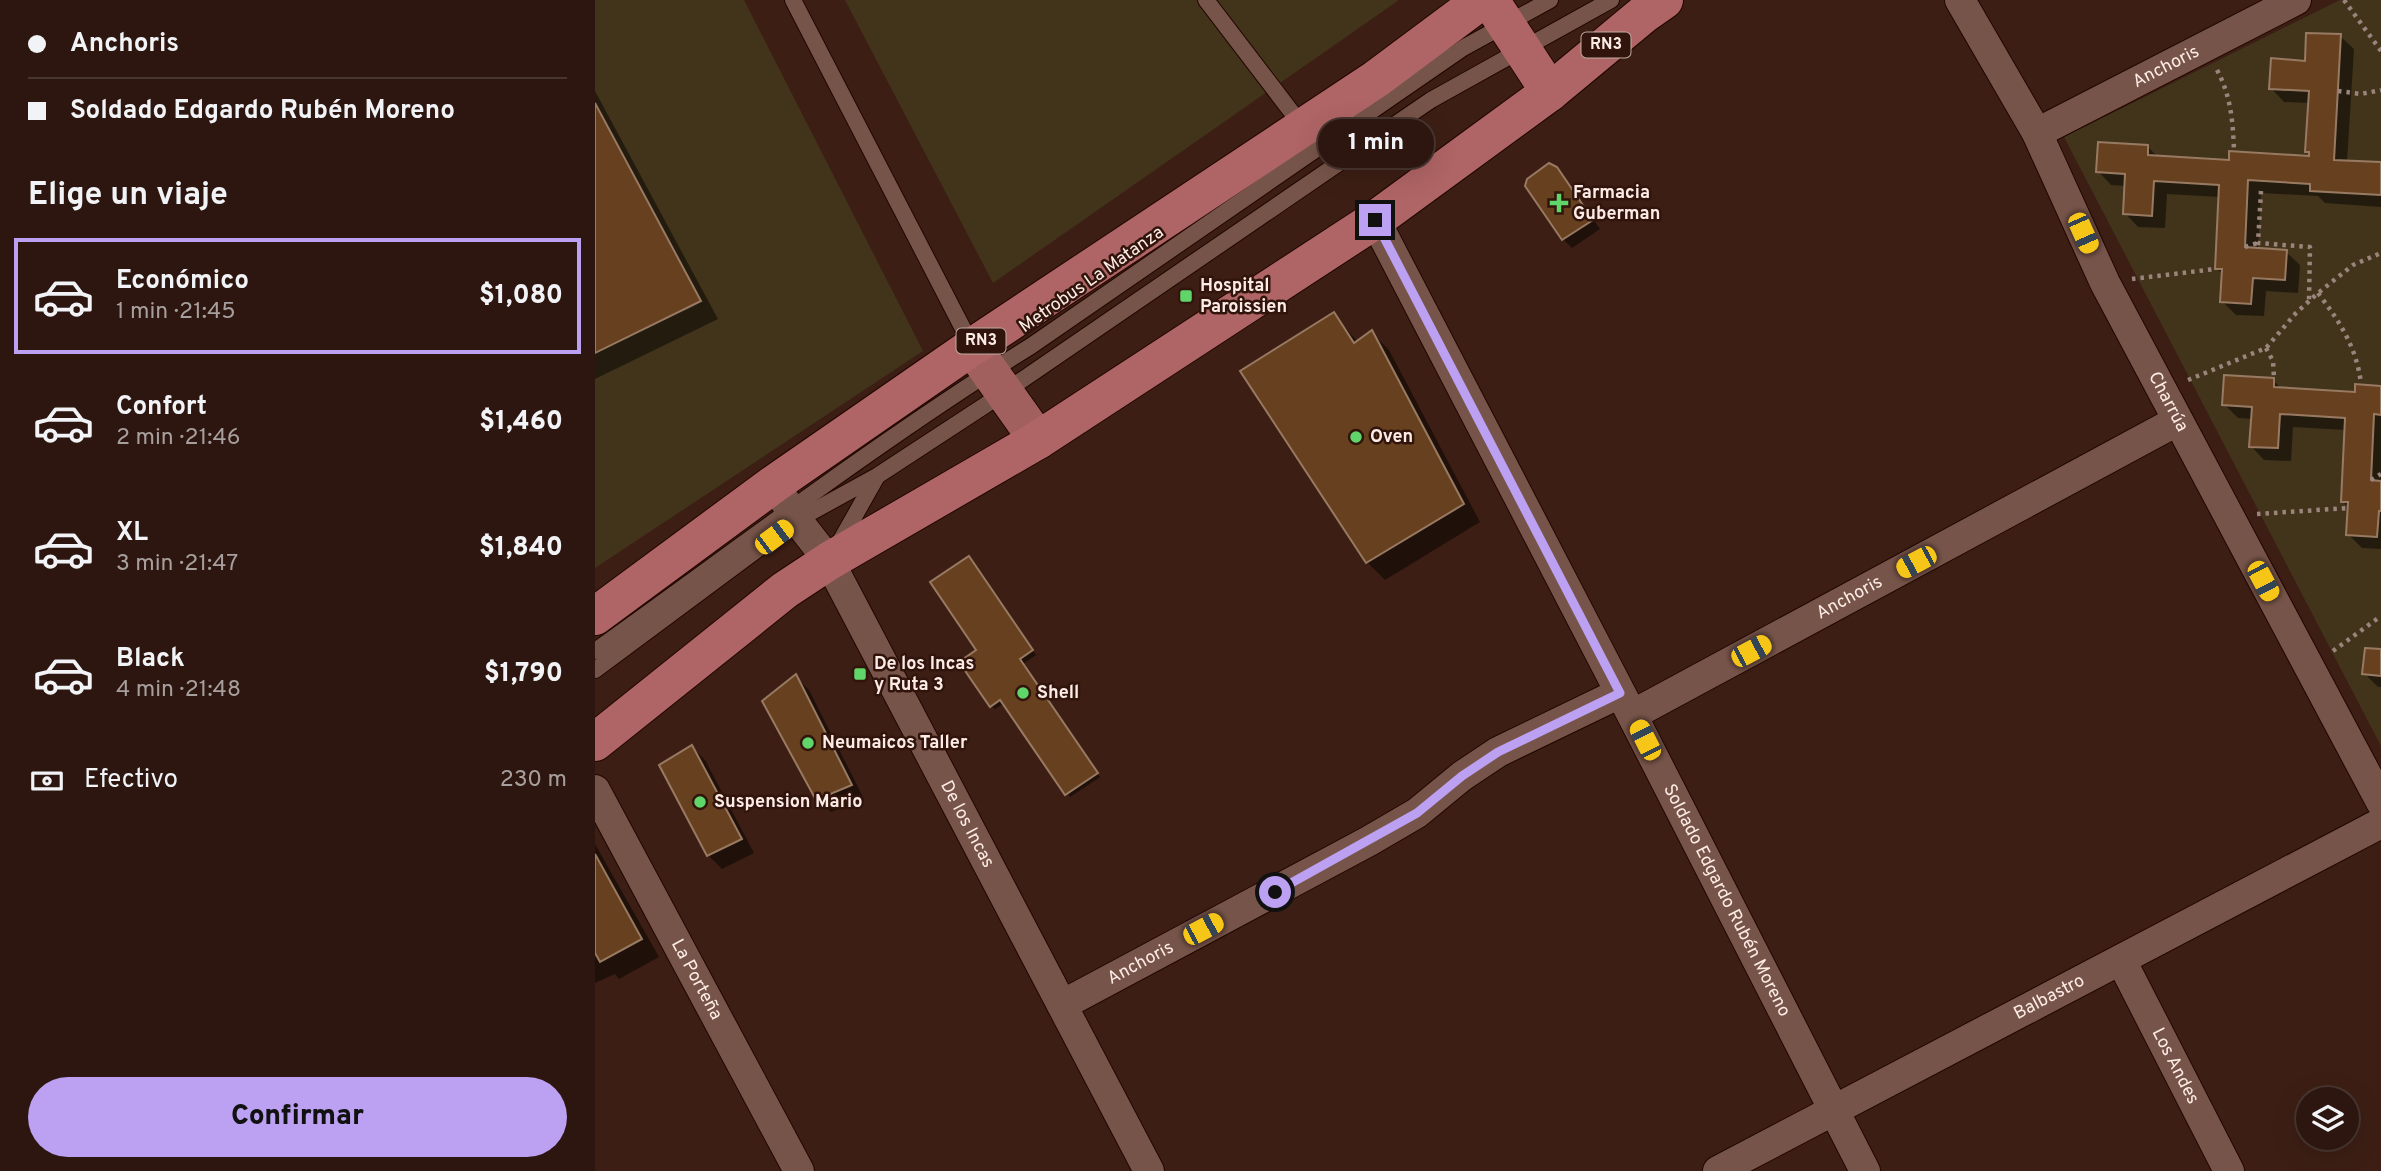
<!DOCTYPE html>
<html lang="es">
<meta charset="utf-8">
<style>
:root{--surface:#2d160f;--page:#39231d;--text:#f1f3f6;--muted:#a79f9e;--line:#48352f;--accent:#bca0f2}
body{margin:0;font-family:Overpass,sans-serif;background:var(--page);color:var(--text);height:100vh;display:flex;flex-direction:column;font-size:26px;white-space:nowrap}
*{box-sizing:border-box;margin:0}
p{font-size:23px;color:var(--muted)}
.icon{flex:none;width:38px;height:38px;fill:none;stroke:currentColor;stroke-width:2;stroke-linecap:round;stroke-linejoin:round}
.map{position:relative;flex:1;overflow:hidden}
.sheet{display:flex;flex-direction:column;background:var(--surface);width:595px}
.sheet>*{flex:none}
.hud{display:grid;align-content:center;height:154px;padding:0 28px;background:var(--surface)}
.fabs{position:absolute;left:1701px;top:1087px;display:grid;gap:14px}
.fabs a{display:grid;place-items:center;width:63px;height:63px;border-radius:50%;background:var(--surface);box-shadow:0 7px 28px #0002,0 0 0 2px var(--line);font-size:35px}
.end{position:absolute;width:32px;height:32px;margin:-16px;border:9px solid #bca0f2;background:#111;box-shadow:0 0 0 4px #111}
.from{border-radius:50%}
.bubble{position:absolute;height:49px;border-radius:24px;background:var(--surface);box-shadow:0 7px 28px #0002,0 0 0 2px var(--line);font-size:23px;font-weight:800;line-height:49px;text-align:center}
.car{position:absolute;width:21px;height:42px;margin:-21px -10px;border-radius:9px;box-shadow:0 0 5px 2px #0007;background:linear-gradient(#f5c518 24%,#345 0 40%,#f5c518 0 76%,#345 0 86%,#f5c518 0)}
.hud b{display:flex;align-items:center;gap:24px;height:66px;font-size:26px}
.hud b+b{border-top:2px solid var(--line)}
.hud i{width:18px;height:18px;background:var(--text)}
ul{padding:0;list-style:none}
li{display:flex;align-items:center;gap:21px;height:116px;margin:0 14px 10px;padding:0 14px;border:4px solid transparent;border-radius:0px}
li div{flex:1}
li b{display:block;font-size:26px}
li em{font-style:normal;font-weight:800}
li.active{border-color:var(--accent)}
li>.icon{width:63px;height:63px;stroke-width:1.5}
h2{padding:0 28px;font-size:32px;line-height:84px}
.pay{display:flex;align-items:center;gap:18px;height:77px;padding:0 28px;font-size:26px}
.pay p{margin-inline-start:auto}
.primary-button{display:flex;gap:14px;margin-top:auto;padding:14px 28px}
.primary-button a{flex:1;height:80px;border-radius:42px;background:var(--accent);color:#111;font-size:28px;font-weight:800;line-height:80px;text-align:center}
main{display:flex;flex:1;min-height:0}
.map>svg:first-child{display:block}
</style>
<main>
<section class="sheet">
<div class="hud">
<b><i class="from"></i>Anchoris</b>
<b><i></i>Soldado Edgardo Rubén Moreno</b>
</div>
<h2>Elige un viaje</h2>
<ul>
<li class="active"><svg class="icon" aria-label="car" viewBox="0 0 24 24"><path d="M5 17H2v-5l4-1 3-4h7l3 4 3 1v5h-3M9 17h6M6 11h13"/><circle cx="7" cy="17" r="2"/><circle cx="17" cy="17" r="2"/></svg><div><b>Económico</b><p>1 min · 21:45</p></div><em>$1,080</em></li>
<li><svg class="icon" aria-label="car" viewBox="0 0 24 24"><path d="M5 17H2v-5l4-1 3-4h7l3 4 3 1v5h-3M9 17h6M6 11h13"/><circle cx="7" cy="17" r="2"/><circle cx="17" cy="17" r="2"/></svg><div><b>Confort</b><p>2 min · 21:46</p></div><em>$1,460</em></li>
<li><svg class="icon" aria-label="car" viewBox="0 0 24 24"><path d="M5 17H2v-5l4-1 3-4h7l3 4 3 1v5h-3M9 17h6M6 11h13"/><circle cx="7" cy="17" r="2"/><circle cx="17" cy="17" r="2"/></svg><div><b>XL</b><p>3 min · 21:47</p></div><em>$1,840</em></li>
<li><svg class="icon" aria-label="car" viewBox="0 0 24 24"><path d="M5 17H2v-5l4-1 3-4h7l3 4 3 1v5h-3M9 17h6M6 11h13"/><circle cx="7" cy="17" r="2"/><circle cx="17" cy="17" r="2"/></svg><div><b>Black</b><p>4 min · 21:48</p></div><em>$1,790</em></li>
</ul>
<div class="pay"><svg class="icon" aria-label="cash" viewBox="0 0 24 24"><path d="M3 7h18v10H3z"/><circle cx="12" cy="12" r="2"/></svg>Efectivo<p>230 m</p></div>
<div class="primary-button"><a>Confirmar</a></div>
</section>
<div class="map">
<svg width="1786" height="1171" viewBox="0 0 1786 1171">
<rect width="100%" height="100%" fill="#3c1e14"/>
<g fill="#42341b">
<path d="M0,0H149L328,351L0,568Z"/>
<path d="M250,0H804L398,283Z"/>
<path d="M1745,0H1786V162L1739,160L1745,34L1712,33L1710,61L1676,59L1675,89L1714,91L1710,151L1714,152V156L1635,151L1634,160L1553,155V145L1503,142L1501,171L1530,174L1559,181L1624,185L1620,268L1627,269L1626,302L1656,304L1658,278L1690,279L1692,250L1650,247L1653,180L1715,184L1786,195V386L1761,384L1760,392L1679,387V378L1629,375L1657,407L1654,446L1685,414L1750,418L1746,501L1753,502L1751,535L1782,537L1784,511H1786V649L1770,648L1767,674L1786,676V746L1469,137Z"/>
<path d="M1779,414L1786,415V481L1776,480Z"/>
</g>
<g fill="#0007">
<path d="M1745,36L1759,49L1752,162L1786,164V207L1730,203L1723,196L1666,193L1663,250L1691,252L1705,265L1703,293L1671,291L1669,316L1641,315L1627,301L1629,276L1621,268L1625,197L1572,194L1570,228L1543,227L1530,213L1531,186L1516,185L1503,171L1553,147L1563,157L1635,161L1716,158L1712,151L1715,103L1689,102L1676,88Z"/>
<path d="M0,91L123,319L0,379Z"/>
<path d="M961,168L970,178L1005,229L977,248L968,239L932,185Z"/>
<path d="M738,314L763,342L776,332L794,350L885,522L790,580L772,562Z"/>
<path d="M1678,380L1688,390L1762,394V386L1786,387V549L1767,548L1753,534L1755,509L1747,501L1751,430L1698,427L1696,461L1669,460L1656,446L1658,419L1643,418L1629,404Z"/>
<path d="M378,562L441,655L428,664L505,777L475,797L410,703L400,709L396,706L384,650Z"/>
<path d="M1771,650L1786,651V687H1783L1769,673Z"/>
<path d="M201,677L214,690L269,799L236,812L222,799Z"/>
<path d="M97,747L110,760L159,853L127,869L113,855Z"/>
<path d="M0,844L64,957L24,979L20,974L0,983Z"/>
</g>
<g fill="#67411f" stroke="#987a63" stroke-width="2">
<path d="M1711,33L1746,34L1739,160L1786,162V195L1715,191V184L1653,180L1650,247L1692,250L1690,280L1658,278L1656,304L1625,302L1627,269H1620L1624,185L1559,181L1557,216L1528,214L1530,174L1501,172L1503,142L1553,145V155L1634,160V151L1714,156V152H1710L1714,91L1674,89L1676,58L1710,61Z"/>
<path d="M0,103L106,301L0,353Z"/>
<path d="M954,163L962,167L998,220L967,240L930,186L932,179Z"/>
<path d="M739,312L759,343L777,330L869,504L771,563L645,371Z"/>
<path d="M1629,375L1679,378V387L1760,392V384L1786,386V415L1779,414L1776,480L1786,481V511H1784L1782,537L1751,535L1753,502H1746L1750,418L1685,414L1683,448L1654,447L1657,407L1627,405Z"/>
<path d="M374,556L438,650L425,659L503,773L470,795L405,700L395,707L364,662L381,650L335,582Z"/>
<path d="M1770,648L1786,649V676L1767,674Z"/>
<path d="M201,674L257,785L221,800L167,701Z"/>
<path d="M97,745L147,839L112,856L64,765Z"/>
<path d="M0,854L47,939L5,962L0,953Z"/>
</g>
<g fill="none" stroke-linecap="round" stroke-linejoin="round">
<defs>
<g id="service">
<path d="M198,0L377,346"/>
<path d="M611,0L708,127"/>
<path d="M242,547L281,478"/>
<path d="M0,651C144,548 285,440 436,346L868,48L955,0"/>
<path d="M0,670L202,520L282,476L389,406L836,100L1016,0"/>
</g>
<g id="minor">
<path id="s1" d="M1365,0L1442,133L1510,283L1786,802"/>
<path id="s2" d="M1442,133L1701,0"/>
<path id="s3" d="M780,220L1037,715L1270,1171"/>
<path id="s4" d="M179,484L202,520L234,561L554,1171"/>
<path id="s5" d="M1037,715L1582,421"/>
<path id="s6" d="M0,790L204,1171"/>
<path id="s7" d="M1526,960L1634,1171"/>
<path id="s8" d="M467,1005L774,841L822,813L867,776L903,752L1025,693"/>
<path id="s9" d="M1123,1171L1786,823"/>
</g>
<path id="primary" d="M377,347L443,440"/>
<g id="trunk">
<path d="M895,0L955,92"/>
<path d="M0,616L179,484L377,347L781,79L887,0"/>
<path d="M0,742L190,590L234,561L443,440L780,220L955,92L1049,14L1069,0"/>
</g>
</defs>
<use href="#service" stroke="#210701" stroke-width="18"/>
<use href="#minor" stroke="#210701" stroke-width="32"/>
<use href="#primary" stroke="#210701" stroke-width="40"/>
<use href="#trunk" stroke="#210701" stroke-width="40"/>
<g stroke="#9b847c" stroke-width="4.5" stroke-dasharray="3.5 5" stroke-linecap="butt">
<path d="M1749,0L1786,51"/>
<path d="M1622,70C1636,96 1638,122 1639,151"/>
<path d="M1743,91L1766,94L1786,90"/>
<path d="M1666,191L1663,243L1715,247L1714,300"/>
<path d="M1650,247L1663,243"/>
<path d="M1537,279L1620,269"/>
<path d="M1723,293C1745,322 1762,348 1766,384"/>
<path d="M1671,348L1678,361L1679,378"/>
<path d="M1593,380L1671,348L1701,313L1723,293L1758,265L1786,253"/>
<path d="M1776,480L1786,474"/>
<path d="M1662,514L1753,508"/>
<path d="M1738,651L1786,616"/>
</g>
<use href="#service" stroke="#775449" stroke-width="16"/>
<use href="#minor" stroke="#775449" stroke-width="30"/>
<use href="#primary" stroke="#a1605e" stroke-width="38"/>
<use href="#trunk" stroke="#af6465" stroke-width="38"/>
</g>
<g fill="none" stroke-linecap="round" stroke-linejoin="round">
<path stroke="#bca0f2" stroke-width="9" d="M680,892L822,813L867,776L903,752L1025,693L780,220"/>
</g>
<g fill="#60d56a" stroke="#31140b" stroke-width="2.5">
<path d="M960.5 192.5h7v7h7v7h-7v7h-7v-7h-7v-7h7z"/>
<rect x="584" y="289" width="14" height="14" rx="3.5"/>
<circle cx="761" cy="437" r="7"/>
<rect x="258" y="667" width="14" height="14" rx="3.5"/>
<circle cx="428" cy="693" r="7"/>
<circle cx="213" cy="743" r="7"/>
<circle cx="105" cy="802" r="7"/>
</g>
<g text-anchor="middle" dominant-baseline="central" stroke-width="5" stroke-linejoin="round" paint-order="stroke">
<g fill="#31140b" stroke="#c0aba4" stroke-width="2">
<rect x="986.5" y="32.5" width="49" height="25" rx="5"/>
<rect x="361.5" y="328.5" width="49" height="25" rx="5"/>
</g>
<g font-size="16" font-weight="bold" fill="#fdece6">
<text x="1011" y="45">RN3</text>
<text x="386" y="341">RN3</text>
</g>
<g font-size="18" fill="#fdece6" stroke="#31140b">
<text stroke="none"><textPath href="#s2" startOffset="145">Anchoris</textPath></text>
<text transform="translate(497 280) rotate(-35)">Metrobus La Matanza</text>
<text stroke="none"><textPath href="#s1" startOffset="453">Charrúa</textPath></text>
<text stroke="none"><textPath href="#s5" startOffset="247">Anchoris</textPath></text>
<text stroke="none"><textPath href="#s4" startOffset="392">De los Incas</textPath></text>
<text stroke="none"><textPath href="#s3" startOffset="766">Soldado Edgardo Rubén Moreno</textPath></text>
<text stroke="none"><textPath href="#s8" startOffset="89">Anchoris</textPath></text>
<text stroke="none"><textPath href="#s6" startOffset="215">La Porteña</textPath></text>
<text stroke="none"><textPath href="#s9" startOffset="374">Balbastro</textPath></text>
<text stroke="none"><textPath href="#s7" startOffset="119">Los Andes</textPath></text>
</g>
<g font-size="18" font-weight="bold" fill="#fdece6" stroke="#31140b" text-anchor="start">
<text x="978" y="193">Farmacia<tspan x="978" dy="21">Guberman</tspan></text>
<text x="605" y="286">Hospital<tspan x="605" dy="21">Paroissien</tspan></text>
<text x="775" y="437">Oven</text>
<text x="279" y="664">De los Incas<tspan x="279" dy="21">y Ruta 3</tspan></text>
<text x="442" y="693">Shell</text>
<text x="227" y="743">Neumaicos Taller</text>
<text x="119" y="802">Suspension Mario</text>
</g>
</g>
</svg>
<div class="fabs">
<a><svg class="icon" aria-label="layers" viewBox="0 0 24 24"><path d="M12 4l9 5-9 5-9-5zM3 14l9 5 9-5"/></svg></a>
</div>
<i class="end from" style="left:680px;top:892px"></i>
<i class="end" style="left:780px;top:220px"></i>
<div class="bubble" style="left:723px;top:119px;width:116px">1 min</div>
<i class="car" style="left:1488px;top:233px;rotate:156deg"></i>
<i class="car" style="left:179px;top:537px;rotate:53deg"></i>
<i class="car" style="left:1321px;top:562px;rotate:242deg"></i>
<i class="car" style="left:1668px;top:581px;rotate:152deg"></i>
<i class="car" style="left:1156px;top:651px;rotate:62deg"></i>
<i class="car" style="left:1050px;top:740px;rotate:333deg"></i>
<i class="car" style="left:608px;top:929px;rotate:62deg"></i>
</div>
</main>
